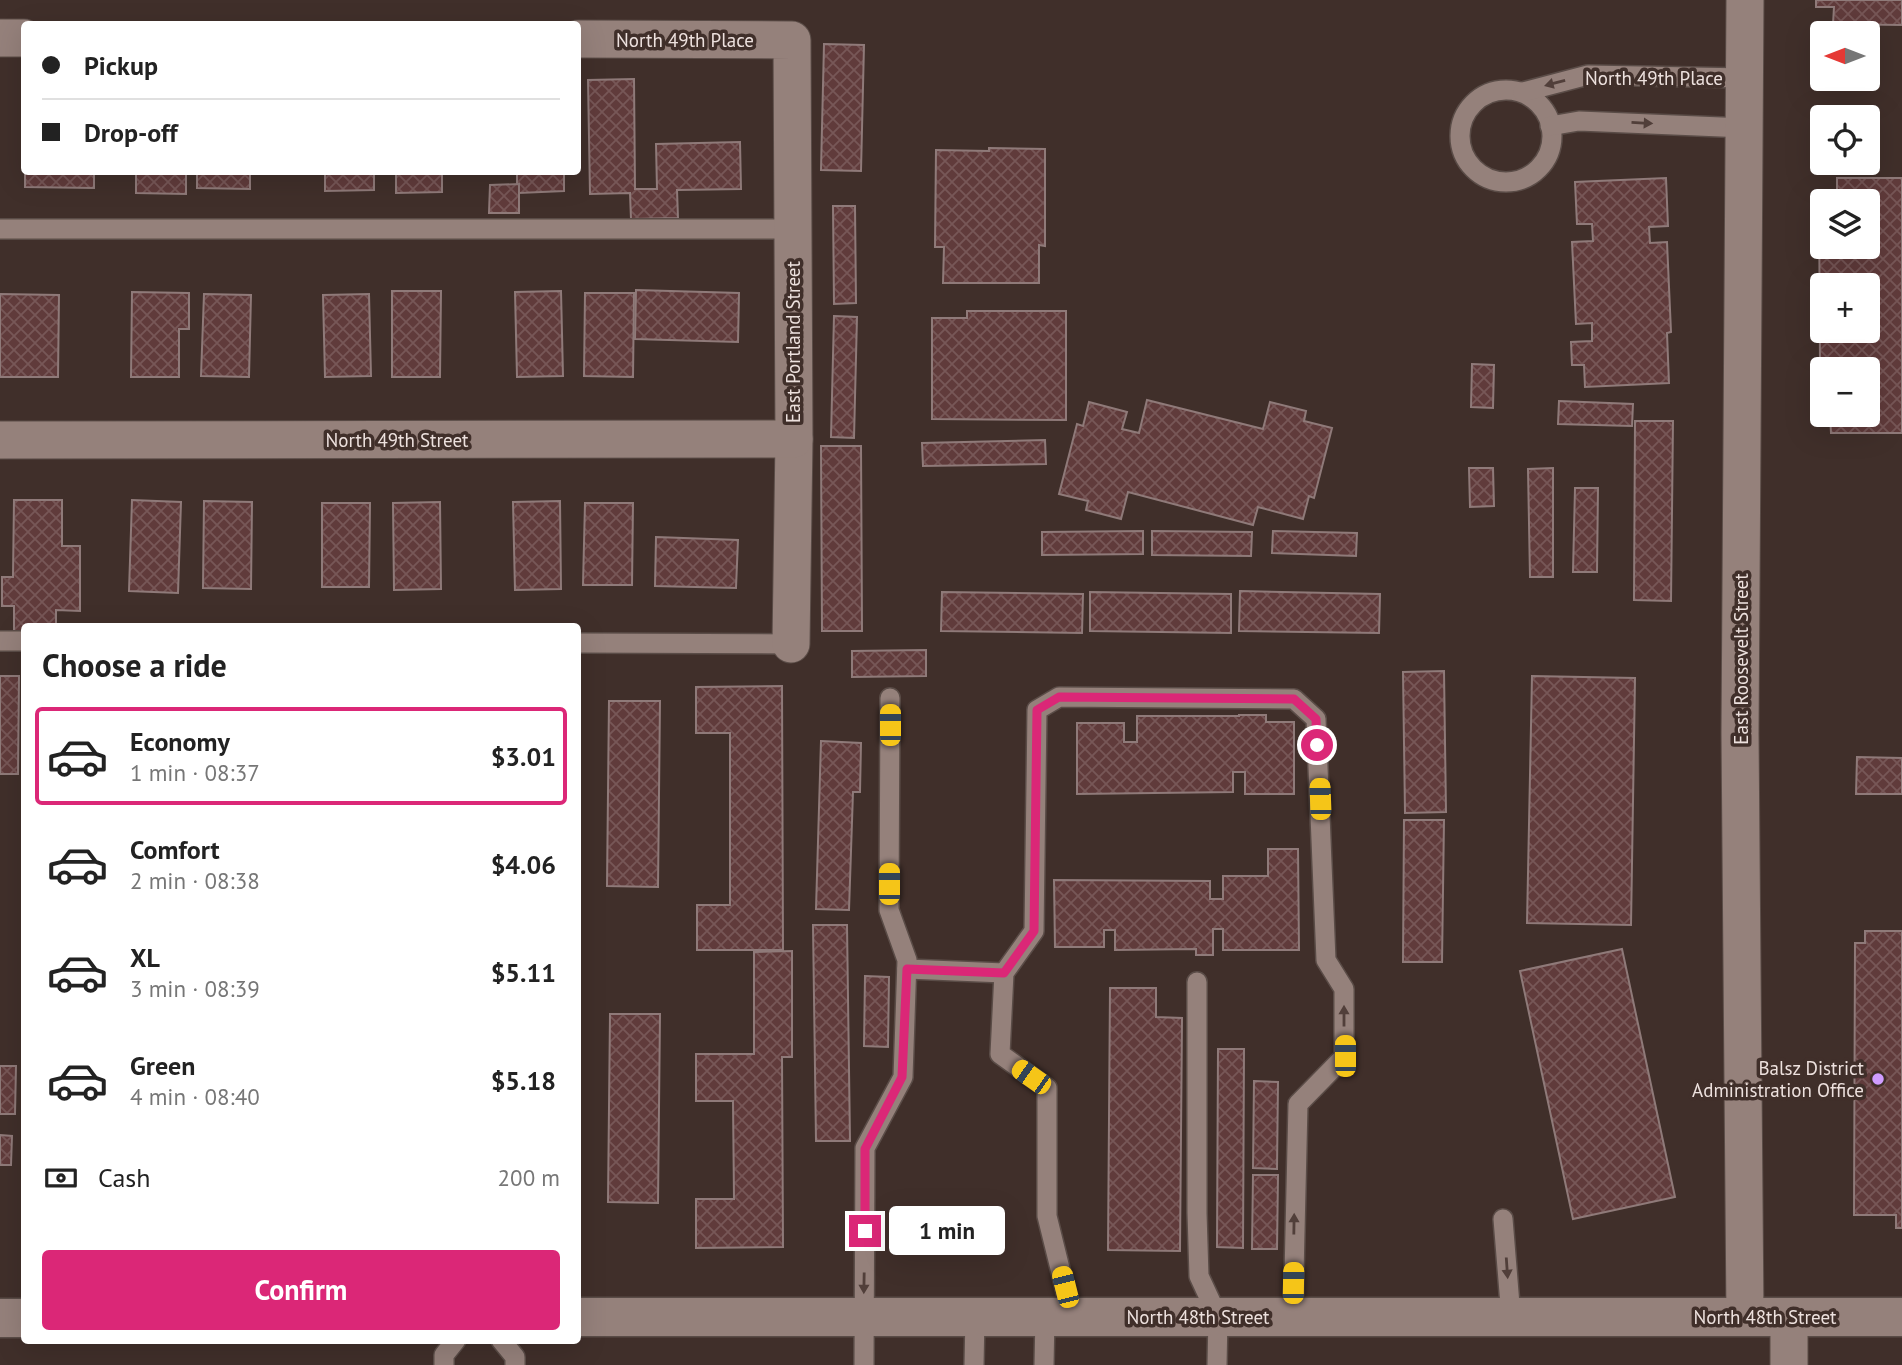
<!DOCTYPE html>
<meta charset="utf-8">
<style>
:root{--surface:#fff;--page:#f2f2f2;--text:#222;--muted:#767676;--line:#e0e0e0;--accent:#db2777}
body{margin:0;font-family:"PT Sans",sans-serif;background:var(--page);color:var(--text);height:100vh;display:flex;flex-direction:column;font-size:26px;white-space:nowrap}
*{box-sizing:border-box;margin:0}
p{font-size:23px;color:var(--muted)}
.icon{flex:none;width:38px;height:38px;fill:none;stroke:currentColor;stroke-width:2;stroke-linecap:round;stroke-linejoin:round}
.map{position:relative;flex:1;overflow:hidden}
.drawer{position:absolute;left:21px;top:623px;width:560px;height:721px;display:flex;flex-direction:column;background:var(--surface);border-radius:7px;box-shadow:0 7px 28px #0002}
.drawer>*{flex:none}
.hud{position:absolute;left:21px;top:21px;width:560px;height:154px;border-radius:7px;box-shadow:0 7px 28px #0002;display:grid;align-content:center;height:154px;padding:0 21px;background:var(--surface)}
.needle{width:46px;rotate:270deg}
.controls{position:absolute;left:1810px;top:21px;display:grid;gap:14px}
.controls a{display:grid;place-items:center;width:70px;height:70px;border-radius:7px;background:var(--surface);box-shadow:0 7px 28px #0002;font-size:35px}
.end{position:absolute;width:32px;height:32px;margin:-16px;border:9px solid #db2777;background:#fff;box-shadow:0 0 0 4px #fff}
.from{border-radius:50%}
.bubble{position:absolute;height:49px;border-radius:7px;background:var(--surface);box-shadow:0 7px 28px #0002;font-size:23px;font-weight:600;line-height:49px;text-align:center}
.car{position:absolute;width:21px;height:42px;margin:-21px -10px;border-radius:9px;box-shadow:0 0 5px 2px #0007;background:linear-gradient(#f5c518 24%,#345 0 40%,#f5c518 0 76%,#345 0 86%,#f5c518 0)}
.hud b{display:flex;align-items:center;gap:24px;height:66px;font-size:26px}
.hud b+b{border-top:2px solid var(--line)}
.hud i{width:18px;height:18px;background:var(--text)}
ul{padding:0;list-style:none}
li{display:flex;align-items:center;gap:21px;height:98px;margin:0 14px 10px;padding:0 7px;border:4px solid transparent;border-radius:7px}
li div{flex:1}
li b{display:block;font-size:26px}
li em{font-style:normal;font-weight:600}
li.current{border-color:var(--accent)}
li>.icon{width:63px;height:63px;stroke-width:1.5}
h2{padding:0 21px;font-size:32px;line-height:84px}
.pay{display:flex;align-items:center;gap:18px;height:77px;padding:0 21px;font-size:26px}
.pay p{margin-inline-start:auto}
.action{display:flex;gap:14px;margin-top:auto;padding:14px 21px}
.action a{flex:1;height:80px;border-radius:7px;background:var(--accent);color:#fff;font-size:28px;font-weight:600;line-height:80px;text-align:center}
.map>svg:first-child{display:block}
</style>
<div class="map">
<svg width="1902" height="1365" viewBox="0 0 1902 1365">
<defs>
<pattern id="building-cross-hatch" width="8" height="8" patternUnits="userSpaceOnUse" patternTransform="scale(1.75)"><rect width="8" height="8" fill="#603b3b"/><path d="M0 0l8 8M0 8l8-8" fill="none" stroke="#775757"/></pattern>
</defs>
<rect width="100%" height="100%" fill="#402f2a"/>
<g fill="url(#building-cross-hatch)" stroke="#8f7a79" stroke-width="2" fill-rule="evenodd">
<path d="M1816,0H1902V25L1833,24L1834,7H1816Z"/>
<path d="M824,44L864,45L861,171L821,170Z"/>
<path d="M634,79L635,189H657L656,144L740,142L741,189L677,190L678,218L631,219L630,193L590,194L588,80Z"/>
<path d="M989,148L1045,149V246L1039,245V283H943L944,247H935L936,150L989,151Z"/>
<path d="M25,172H94V188L25,187Z"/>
<path d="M136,172H186V194L136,193Z"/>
<path d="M197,172H250V189L197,188Z"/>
<path d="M325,172H374V190L325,191Z"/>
<path d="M396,172H442V192L396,193Z"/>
<path d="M517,172H564V191L519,193V184L517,185Z"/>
<path d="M1666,178L1668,226L1649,227L1650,243L1667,242L1671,332L1667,333L1669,383L1585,387L1584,365H1572L1571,342L1592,341V323L1576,324L1572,242L1593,241L1592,224H1577L1575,182Z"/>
<path d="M1837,178H1902V433H1831L1830,415H1867V369H1822V414H1814V365H1820L1819,194H1837ZM1822,201H1867V247H1822ZM1822,285H1867V331H1822Z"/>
<path d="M519,184V213H489L490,185Z"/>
<path d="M833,206H855L856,303L834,304Z"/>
<path d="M636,290L739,293L738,342L635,339Z"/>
<path d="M392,291H441L440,377H392Z"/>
<path d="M561,291L563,376L517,377L515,292Z"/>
<path d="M132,292L189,293V329H179V377H131Z"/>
<path d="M585,293H634L633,377L584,376Z"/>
<path d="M0,294L59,295L58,377H0Z"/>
<path d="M204,294L251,295L249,377L201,376Z"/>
<path d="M369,294L371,376L325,377L323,295Z"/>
<path d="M967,311H1066V420L932,419V318H967Z"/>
<path d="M834,316L857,317L854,438L831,437Z"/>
<path d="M1472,364L1494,365L1493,408L1471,407Z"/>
<path d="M1147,400L1263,429L1270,402L1306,411L1304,421L1332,428L1314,498L1309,496L1303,519L1258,507L1253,525L1128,492L1121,519L1086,510L1088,501L1059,494L1077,424L1083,426L1089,402L1127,412L1122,429L1139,433Z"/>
<path d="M1559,401L1633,404L1632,426L1558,424Z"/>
<path d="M1635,421H1673L1671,601L1634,600Z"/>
<path d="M1045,440L1046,464L923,466L922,443Z"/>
<path d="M821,446H861L862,631H822Z"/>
<path d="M1469,468H1493L1494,506L1470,507Z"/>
<path d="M1553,468V577H1530L1528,469Z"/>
<path d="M1575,488H1598L1597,572H1573Z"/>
<path d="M14,500H62V546H80V611L56,610V626H24V632H14V606H2V577H13Z"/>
<path d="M132,500L181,502L178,593L129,591Z"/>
<path d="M204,501L252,502L251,589L203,588Z"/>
<path d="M560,501L561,589L515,590L513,502Z"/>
<path d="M440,502L441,589L394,590L393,503Z"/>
<path d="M322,503H370L369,587H322Z"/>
<path d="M585,503H633L632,585H583Z"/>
<path d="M1143,531V554L1042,555V532Z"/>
<path d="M1152,531L1252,532L1251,556L1152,555Z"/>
<path d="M1273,531L1357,533L1356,556L1272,553Z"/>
<path d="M656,537L738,540L736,588L655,586Z"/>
<path d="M1240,591L1380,594L1379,633L1239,631Z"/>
<path d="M942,592L1083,594L1082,633L941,631Z"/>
<path d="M1090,592L1231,594V633L1090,631Z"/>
<path d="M926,650V676L852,677V651Z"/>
<path d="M1444,671L1446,812L1405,813L1403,672Z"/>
<path d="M0,676H19L18,774H0Z"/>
<path d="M1532,676L1635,678L1631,925L1527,923Z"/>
<path d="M782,686L783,950H697V905H730V733H696V687Z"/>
<path d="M609,701H660L658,887L607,886Z"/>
<path d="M1239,715H1266V722H1294V794H1245V772H1233V792L1077,794V723H1124V742H1137V716H1239Z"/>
<path d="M821,741L861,743L860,792H853L849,910L816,909Z"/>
<path d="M1857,757L1902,758V794H1856Z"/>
<path d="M1404,820H1444L1442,962H1403Z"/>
<path d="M1268,849H1298L1299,950H1223V929H1213V955H1196V949L1115,950V930H1104V947H1055L1054,880L1210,881V899H1223V876H1268Z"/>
<path d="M813,925H847L850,1141H816Z"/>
<path d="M1865,931H1902V1228H1896V1215H1854L1855,943H1865Z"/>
<path d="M1622,949L1675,1197L1573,1219L1520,971Z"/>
<path d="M792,951V1057H782L783,1247L696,1248V1199H734L733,1101H696V1054H754V952Z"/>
<path d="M865,976L889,977L888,1047L864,1046Z"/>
<path d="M1110,988H1156V1017L1182,1018L1180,1251L1108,1250Z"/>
<path d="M610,1014H660L658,1203L608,1202Z"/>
<path d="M1218,1049H1244L1243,1248L1217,1247Z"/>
<path d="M0,1066H16L15,1114H0Z"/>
<path d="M1254,1081L1278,1082L1277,1169L1253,1168Z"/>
<path d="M0,1135L12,1136L11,1165H0Z"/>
<path d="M1253,1175H1278L1277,1249H1252Z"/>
</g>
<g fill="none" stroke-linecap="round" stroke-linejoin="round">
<defs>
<g id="lane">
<circle cx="1506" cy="136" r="46"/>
<path d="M1523,92L1588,75L1745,78"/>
<path d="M1550,126L1579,121L1745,128"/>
<path d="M0,229H793"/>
<path d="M0,641H24"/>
<path d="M578,643L791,644"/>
<path d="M907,969L1004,973"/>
<path d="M1197,982V1213L1199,1276L1218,1317L1217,1365"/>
<path d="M1503,1219L1511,1317"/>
<path d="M1072,1317L1047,1216V1088L1000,1054L1004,973L1034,931L1037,710L1059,697L1294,699L1316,719L1326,960L1344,989V1057L1298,1104L1293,1317"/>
<path d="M501,1340L515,1357V1365"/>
<path d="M444,1365V1355L456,1340"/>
<path d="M864,1365L865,1148L903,1077L907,960L889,910L890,698"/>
<path d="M974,1365L975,1317"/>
<path d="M1044,1365L1045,1317"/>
</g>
<g id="street">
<path d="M1745,0L1740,733L1745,1317"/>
<path d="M0,38H24"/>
<path d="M578,39L792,40L794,439L791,644"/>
<path d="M0,440L794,439"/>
<path d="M1789,1365V1317"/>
</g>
<g id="secondary">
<path d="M578,1317H1902"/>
<path d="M0,1318H24"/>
</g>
</defs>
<use href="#lane" stroke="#5a4c47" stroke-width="22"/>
<use href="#street" stroke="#5a4c47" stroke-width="39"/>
<use href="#secondary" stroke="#5a4c47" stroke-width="41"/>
<use href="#lane" stroke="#95817b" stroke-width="19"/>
<use href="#street" stroke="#95817b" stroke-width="37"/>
<use href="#secondary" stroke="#95817b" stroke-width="38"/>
</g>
<defs><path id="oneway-solid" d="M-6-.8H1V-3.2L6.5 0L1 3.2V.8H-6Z" transform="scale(1.75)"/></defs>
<g fill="#513f3a">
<use href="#oneway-solid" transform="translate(1555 83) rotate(165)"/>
<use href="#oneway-solid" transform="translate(1642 123) rotate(3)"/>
<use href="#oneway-solid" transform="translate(1344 1016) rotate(-90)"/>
<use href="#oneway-solid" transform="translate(1294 1224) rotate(-89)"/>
<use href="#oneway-solid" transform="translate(1507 1268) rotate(86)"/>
<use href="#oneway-solid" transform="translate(864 1283) rotate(91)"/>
</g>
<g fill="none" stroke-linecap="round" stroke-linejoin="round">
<path stroke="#db2777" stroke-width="9" d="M865,1231V1149L902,1077L907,969L1004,973L1034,931L1037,710L1059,697L1294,699L1316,719L1317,745"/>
</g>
<circle fill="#d09dff" stroke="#402f2a" stroke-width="2.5" cx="1878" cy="1079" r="7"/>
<g text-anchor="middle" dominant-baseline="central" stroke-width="7" stroke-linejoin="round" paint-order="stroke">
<g font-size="19" fill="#ede1de" stroke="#402f2a">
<text x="685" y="40">North 49th Place</text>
<text x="1654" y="78">North 49th Place</text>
<text transform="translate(793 342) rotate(-90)">East Portland Street</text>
<text x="397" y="440">North 49th Street</text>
<text transform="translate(1741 659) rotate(-90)">East Roosevelt Street</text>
<text x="1198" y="1317">North 48th Street</text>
<text x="1765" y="1317">North 48th Street</text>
</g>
<g font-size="19" fill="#ede1de" stroke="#402f2a" text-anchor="end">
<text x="1864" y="1068">Balsz District<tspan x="1864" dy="22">Administration Office</tspan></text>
</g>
</g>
</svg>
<div class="controls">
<a><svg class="needle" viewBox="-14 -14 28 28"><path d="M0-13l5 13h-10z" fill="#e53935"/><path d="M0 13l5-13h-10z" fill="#767676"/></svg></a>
<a><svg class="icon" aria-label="locate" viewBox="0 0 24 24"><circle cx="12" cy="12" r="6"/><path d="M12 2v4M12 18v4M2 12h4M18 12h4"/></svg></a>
<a><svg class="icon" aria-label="layers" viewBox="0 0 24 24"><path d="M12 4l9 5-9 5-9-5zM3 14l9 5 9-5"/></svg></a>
<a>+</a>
<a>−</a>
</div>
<i class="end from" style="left:1317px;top:745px"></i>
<i class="end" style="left:865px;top:1231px"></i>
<div class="bubble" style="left:889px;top:1206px;width:116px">1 min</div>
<i class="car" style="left:890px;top:725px;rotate:0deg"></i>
<i class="car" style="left:1320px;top:799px;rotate:358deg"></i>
<i class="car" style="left:889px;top:884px;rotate:0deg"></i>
<i class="car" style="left:1345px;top:1056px;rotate:0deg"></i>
<i class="car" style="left:1031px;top:1077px;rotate:305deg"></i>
<i class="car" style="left:1293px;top:1283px;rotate:1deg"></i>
<i class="car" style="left:1065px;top:1287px;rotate:346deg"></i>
<div class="hud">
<b><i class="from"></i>Pickup</b>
<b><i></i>Drop-off</b>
</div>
<section class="drawer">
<h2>Choose a ride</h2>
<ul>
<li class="current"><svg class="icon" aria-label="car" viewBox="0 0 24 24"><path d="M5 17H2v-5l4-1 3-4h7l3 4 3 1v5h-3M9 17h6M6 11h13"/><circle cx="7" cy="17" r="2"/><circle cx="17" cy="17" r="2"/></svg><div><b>Economy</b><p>1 min · 08:37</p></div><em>$3.01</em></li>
<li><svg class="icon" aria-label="car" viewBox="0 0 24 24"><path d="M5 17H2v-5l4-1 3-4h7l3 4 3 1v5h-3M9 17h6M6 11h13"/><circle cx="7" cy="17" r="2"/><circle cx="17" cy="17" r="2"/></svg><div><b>Comfort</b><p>2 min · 08:38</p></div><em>$4.06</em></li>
<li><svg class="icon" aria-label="car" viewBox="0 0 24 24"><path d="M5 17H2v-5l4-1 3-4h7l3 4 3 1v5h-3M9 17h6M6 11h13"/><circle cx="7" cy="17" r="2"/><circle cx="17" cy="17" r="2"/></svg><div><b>XL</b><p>3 min · 08:39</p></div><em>$5.11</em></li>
<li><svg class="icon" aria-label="car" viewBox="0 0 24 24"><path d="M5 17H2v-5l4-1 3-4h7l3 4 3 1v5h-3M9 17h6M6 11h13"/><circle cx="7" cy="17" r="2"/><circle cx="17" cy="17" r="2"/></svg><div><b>Green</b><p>4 min · 08:40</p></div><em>$5.18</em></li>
</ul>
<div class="pay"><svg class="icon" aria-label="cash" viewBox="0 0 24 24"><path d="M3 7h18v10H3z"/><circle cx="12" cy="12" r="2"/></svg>Cash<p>200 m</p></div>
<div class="action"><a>Confirm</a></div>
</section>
</div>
